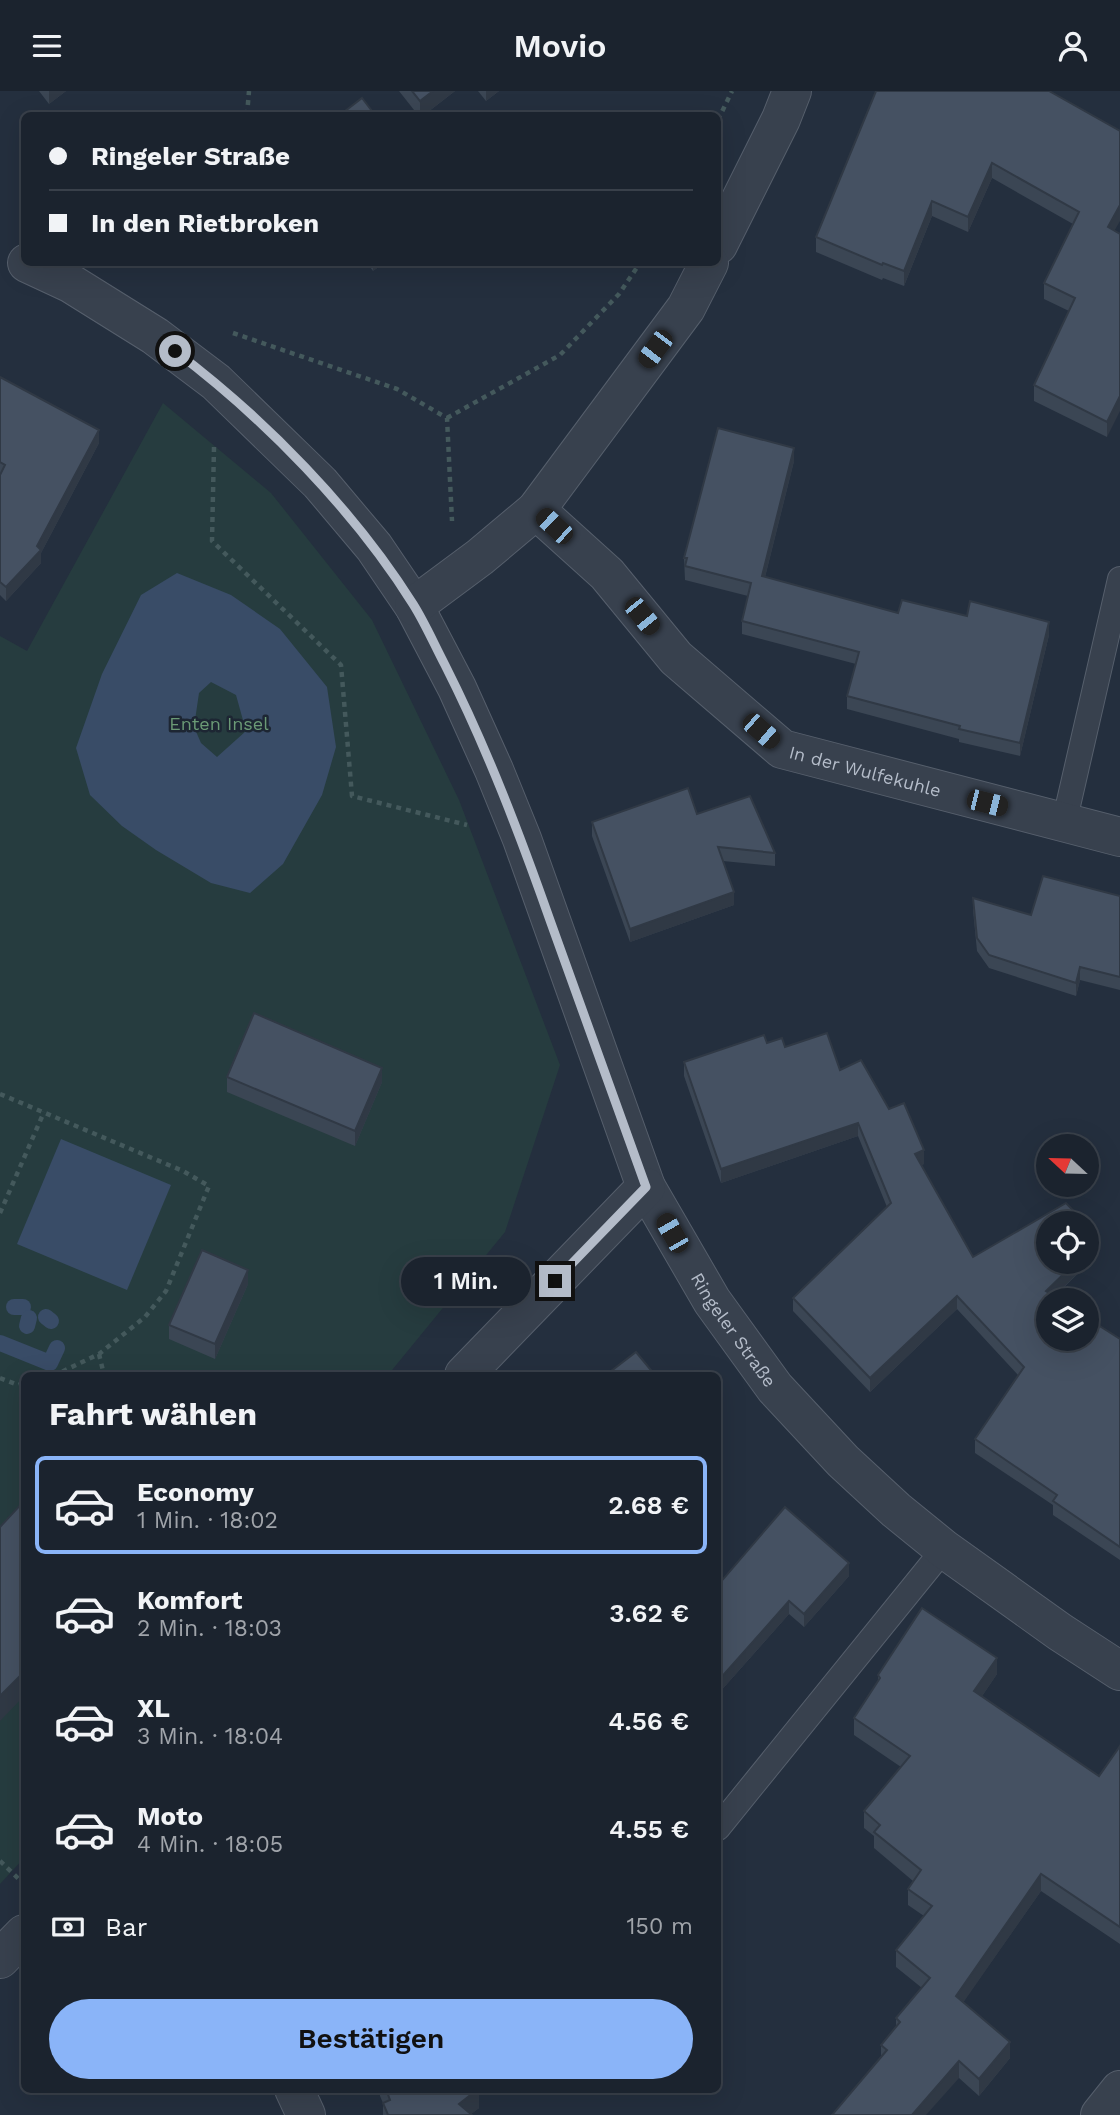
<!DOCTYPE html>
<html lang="de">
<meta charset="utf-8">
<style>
:root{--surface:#1b232e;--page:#242b36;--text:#f1f3f6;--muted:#a0a4aa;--line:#39404a;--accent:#8ab4f8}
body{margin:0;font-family:"Work Sans",sans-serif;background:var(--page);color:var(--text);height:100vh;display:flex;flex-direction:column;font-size:26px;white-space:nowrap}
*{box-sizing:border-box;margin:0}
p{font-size:23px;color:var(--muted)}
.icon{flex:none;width:38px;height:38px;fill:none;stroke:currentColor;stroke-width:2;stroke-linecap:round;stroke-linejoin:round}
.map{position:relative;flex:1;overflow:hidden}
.panel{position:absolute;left:21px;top:1281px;width:700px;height:721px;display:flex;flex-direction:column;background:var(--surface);border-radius:10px;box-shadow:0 7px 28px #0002,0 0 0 2px var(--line)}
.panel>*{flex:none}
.banner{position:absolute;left:21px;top:21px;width:700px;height:154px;border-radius:10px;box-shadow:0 7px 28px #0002,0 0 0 2px var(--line);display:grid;align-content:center;height:154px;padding:0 28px;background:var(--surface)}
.needle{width:46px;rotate:292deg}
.fabs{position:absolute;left:1036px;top:1043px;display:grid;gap:14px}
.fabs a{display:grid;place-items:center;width:63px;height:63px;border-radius:50%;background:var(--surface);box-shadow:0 7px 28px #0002,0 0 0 2px var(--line);font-size:35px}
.end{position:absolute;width:32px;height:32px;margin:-16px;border:9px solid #b4bcc9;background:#111;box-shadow:0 0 0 4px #111}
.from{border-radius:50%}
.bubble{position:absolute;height:49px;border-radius:24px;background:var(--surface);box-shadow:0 7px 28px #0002,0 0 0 2px var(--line);font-size:23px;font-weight:600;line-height:49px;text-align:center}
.car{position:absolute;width:21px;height:42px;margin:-21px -10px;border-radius:9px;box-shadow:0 0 5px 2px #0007;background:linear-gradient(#222 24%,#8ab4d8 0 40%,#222 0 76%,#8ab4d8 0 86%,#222 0)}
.banner b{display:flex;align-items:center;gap:24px;height:66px;font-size:26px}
.banner b+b{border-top:2px solid var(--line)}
.banner i{width:18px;height:18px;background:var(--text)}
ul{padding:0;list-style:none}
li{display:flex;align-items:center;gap:21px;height:98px;margin:0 14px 10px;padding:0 14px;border:4px solid transparent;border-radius:10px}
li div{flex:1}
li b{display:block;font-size:26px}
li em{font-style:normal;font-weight:600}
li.on{border-color:var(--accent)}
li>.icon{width:63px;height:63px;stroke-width:1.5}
h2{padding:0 28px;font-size:32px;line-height:84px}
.pay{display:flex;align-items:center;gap:18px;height:77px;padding:0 28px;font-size:26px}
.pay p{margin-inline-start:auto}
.button{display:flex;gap:14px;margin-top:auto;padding:14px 28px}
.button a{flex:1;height:80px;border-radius:42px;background:var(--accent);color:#111;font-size:28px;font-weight:600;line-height:80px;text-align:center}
header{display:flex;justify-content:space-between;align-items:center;height:91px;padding:0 28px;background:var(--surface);font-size:32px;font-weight:600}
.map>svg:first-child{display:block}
</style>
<header><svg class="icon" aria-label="menu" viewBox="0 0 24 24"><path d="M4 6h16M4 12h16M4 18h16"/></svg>Movio<svg class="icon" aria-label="person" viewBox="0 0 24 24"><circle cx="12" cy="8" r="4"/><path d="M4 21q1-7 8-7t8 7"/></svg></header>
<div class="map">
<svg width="1120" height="2024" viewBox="0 0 1120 2024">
<rect width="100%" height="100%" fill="#242f3e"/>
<path fill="#263c3f" d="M163,312L271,402L372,529L459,709L560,974L505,1141L388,1284H24V1767L0,1793V545L27,560Z"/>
<g fill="#394c67" fill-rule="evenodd">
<path d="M177,482L231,504L280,538L327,596L336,656L322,704L283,773L250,802L211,792L156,759L122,735L90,704L76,657L102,583L141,504ZM211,591L236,604L246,640L217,666L201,652L194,636L199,602Z"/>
<path d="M61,1048L171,1094L127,1199L17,1153Z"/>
</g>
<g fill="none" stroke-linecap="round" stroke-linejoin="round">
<g stroke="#394c67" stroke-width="16">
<path d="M14,1216H23"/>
<path d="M46,1226L51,1230"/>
<path d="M27,1235L29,1227"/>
<path d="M0,1252L50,1272L57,1257"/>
</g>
<defs>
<g id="service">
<path d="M1064,732L1120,488"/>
<path d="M718,1737L944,1458"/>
</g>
<g id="minor">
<path d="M718,154L781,28L792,0"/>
<path id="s1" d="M27,172L70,192L155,245L216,291L320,392L374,456L414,515L457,597L494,679L522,748L646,1096L712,1210L775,1297L843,1370L896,1419L944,1458L1060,1541L1120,1580"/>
<path id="s2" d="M536,419L607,483L676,567L782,658L1120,746"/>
<path d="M414,515L480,466L536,419L686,217L709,172"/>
<path d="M464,1284L646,1096"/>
<path d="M0,1868L24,1843"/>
<path d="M294,1998L306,2024"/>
<path d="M1100,2024L1120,1999"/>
</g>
</defs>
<use href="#service" stroke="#565f6c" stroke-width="26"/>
<use href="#minor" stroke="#565f6c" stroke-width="40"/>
<g stroke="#44595c" stroke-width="4.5" stroke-dasharray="5 5" stroke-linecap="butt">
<path d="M247,24L249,0"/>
<path d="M718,29L732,0"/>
<path d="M233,242L397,298L447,327L452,430"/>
<path d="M447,327L560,264L619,203L640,172"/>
<path d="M214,356L212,450L341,574L352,705L467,734"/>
<path d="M0,1003L183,1080L209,1095L166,1200L145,1226L99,1263L55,1284"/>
<path d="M0,1122L44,1021"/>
<path d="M99,1263L104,1284"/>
<path d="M0,1287L18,1294L24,1292"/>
<path d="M0,1770L23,1792"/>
</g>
<use href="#service" stroke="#38414e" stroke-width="24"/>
<use href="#minor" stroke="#38414e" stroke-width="38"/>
</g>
<g fill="#3b4654">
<path d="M39,0H66L49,13Z"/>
<path d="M399,0H455L424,24H418Z"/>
<path d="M478,0H499L486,10Z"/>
<path d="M876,0L1114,140L1107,346L1034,310V294L1069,220L1044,208V192L1073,133L992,87L968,141L932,125L904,195L883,187L882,189L816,161V146Z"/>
<path d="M367,172H384L373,180Z"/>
<path d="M0,286L99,352L41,462V472L6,510L0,504Z"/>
<path d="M794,370L765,486L898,522L1049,544L1020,665L959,651V648L847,618V605L856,573L742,543V530L748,505L685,489L684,467Z"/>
<path d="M697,723L775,762V775L723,770L734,814L630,851L592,745V731Z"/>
<path d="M1120,805V899L1080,889L1076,905L989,877L977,860L973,819V807L1031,824Z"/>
<path d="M767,952L785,956L840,979L889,1018L924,1073L921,1074L973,1166L1099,1162L1054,1206L1120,1248V1469L1053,1424V1414L975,1362V1348L1018,1284L957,1218L870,1301L793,1220V1207L887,1116L858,1045L721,1092L684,985V971Z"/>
<path d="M227,986L382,991L355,1055L227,1001Z"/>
<path d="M248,1193L215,1268L169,1248V1234Z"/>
<path d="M849,1485L804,1536L789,1523L718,1603V1494Z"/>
<path d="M997,1583L982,1605L1099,1685L1120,1655V1853L1041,1800L963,1911L1010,1967L979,2005L959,1987L881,1966V1954L896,1936V1927L922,1897L896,1876V1859L924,1825L908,1814V1798L913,1790L874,1757V1745L864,1737V1720L901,1676L854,1644V1627L878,1591V1584Z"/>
<path d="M380,1998H479V2017L471,2023L472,2024H383V2012L380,2005Z"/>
</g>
<g fill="#303945">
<path d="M49,0H66L49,13Z"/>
<path d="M433,0H455L424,24H420V10Z"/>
<path d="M486,0H499L486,10Z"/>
<path d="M992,72V87L968,141V126Z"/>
<path d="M932,110V125L904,195V180Z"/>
<path d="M1120,114V130L1108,151V136Z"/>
<path d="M373,172H384L373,180Z"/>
<path d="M1120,305V320L1107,346V331Z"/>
<path d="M99,339V352L41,462V472L6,510V496L37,455Z"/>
<path d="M794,357V370L762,498V485Z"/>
<path d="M1049,531V544L1020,665V652Z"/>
<path d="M734,801V814L630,851V838Z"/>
<path d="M1080,876V889L1076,905V892Z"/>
<path d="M382,977V991L355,1055V1040Z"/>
<path d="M858,1032V1045L721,1092V1078Z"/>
<path d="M924,1059V1073L915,1077V1063Z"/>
<path d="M1099,1149V1162L1050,1209L1046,1200L1076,1171H1087V1161Z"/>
<path d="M248,1179V1193L215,1268V1253Z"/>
<path d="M957,1205V1218L870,1301V1287Z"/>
<path d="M849,1472V1485L804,1536V1523Z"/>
<path d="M789,1510V1523L718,1603V1590Z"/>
<path d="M997,1567V1583L974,1617V1600Z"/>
<path d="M24,1581V1605L0,1630V1605Z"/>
<path d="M1041,1783V1800L956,1922V1905Z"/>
<path d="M1010,1951V1967L979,2005V1988Z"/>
<path d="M959,1970V1987L926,2024H912Z"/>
<path d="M479,1998V2017L470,2024L459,2013Z"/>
</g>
<g fill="#455162" stroke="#303945" stroke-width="2">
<path d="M412,0H433L420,10Z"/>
<path d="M876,0H1049L1120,40V114L1108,136L1120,143V305L1107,331L1034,294L1075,207L1044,192L1079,121L992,72L968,126L932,110L904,180L883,172L882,174L816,146Z"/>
<path d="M362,7L375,24H340Z"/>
<path d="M0,286L99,339L37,455L41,459L6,496L0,491V384L5,374L0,371Z"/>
<path d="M718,337L794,357L762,485L898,522L902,509L967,525L970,510L1049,531L1020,652L959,638L960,635L847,605L859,561L742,530L751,492L685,475L687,467H684Z"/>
<path d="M688,697L697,723L750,705L775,762L718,756L734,801L630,838L592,731Z"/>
<path d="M1043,785L1120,805V886L1080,876L1076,892L989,864L977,847L973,807L1031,824Z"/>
<path d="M254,922L382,977L355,1040L227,986Z"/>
<path d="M827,942L840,979L861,969L889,1018L904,1012L924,1059L915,1063L973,1166L1066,1112L1085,1132H1048V1171H1076L1046,1200L1060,1209H1048V1248H1087V1227L1120,1248V1456L1053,1410L1057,1404L975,1348L1024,1276L957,1205L870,1287L793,1207L891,1112L858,1032L721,1078L684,971L764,944L767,952L782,947L785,956Z"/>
<path d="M1087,1135L1099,1149L1087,1161Z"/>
<path d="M202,1159L248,1179L215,1253L169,1234Z"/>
<path d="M636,1261L655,1284H606Z"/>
<path d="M24,1410V1581L0,1605V1436Z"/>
<path d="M785,1416L849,1472L804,1523L789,1510L718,1590V1494Z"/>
<path d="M922,1517L997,1567L974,1600L1099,1685L1120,1655V1836L1041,1783L956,1905L1010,1951L979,1988L959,1970L912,2024H832L887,1959L881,1954L900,1931L896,1927L930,1887L896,1859L932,1815L908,1798L921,1779L874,1741L880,1734L864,1720L910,1665L854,1627L880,1587L878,1584Z"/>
<path d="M386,1998H478L459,2013L472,2024H388L383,2012L390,2009Z"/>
</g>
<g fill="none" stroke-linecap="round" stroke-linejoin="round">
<path stroke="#b4bcc9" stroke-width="9" d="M175,260C264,327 354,419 413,513C425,532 434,553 445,574C487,657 520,744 551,832C582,920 614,1008 646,1096L555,1190"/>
</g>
<g text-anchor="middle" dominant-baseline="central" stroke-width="5" stroke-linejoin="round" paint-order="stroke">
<g font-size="18" fill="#6b9a76" stroke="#1d2633">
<text x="219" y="632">Enten Insel</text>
</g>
<g font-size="18" fill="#b4bcc9" stroke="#1d2633">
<text stroke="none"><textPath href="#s2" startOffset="430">In der Wulfekuhle</textPath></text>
<text stroke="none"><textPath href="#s1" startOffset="1318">Ringeler Straße</textPath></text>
</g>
</g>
</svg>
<div class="fabs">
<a><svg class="needle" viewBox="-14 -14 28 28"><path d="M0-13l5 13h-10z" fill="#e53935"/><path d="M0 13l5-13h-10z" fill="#a0a4aa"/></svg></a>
<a><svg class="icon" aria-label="locate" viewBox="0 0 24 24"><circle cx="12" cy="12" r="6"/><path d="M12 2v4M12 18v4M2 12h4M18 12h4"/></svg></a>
<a><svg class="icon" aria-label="layers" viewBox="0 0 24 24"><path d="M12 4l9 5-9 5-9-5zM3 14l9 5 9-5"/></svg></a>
</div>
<i class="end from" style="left:175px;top:260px"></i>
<i class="end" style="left:555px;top:1190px"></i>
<div class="bubble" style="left:401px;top:1166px;width:130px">1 Min.</div>
<i class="car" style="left:655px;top:258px;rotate:217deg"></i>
<i class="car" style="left:554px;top:435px;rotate:313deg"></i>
<i class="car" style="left:642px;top:525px;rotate:141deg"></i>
<i class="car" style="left:761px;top:640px;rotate:131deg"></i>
<i class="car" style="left:987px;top:712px;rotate:104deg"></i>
<i class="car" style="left:672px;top:1142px;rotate:330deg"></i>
<div class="banner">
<b><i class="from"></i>Ringeler Straße</b>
<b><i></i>In den Rietbroken</b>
</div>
<section class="panel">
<h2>Fahrt wählen</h2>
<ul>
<li class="on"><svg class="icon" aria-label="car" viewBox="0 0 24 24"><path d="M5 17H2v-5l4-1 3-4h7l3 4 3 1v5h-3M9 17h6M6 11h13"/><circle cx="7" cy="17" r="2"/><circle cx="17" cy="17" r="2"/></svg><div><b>Economy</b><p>1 Min. · 18:02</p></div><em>2.68 €</em></li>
<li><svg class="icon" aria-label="car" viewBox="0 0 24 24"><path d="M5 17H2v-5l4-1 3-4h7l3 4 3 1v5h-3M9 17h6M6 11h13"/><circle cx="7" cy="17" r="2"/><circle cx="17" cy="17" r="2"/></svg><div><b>Komfort</b><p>2 Min. · 18:03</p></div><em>3.62 €</em></li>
<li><svg class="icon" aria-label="car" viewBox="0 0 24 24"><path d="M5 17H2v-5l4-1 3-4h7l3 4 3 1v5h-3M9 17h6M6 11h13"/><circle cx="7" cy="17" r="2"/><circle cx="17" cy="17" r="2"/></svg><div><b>XL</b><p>3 Min. · 18:04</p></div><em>4.56 €</em></li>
<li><svg class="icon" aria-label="car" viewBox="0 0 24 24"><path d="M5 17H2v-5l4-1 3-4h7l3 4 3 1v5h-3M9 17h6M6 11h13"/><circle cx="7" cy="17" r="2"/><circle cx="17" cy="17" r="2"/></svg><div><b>Moto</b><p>4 Min. · 18:05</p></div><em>4.55 €</em></li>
</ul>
<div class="pay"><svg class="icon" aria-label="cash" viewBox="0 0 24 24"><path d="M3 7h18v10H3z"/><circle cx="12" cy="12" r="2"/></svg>Bar<p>150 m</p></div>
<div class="button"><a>Bestätigen</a></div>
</section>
</div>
